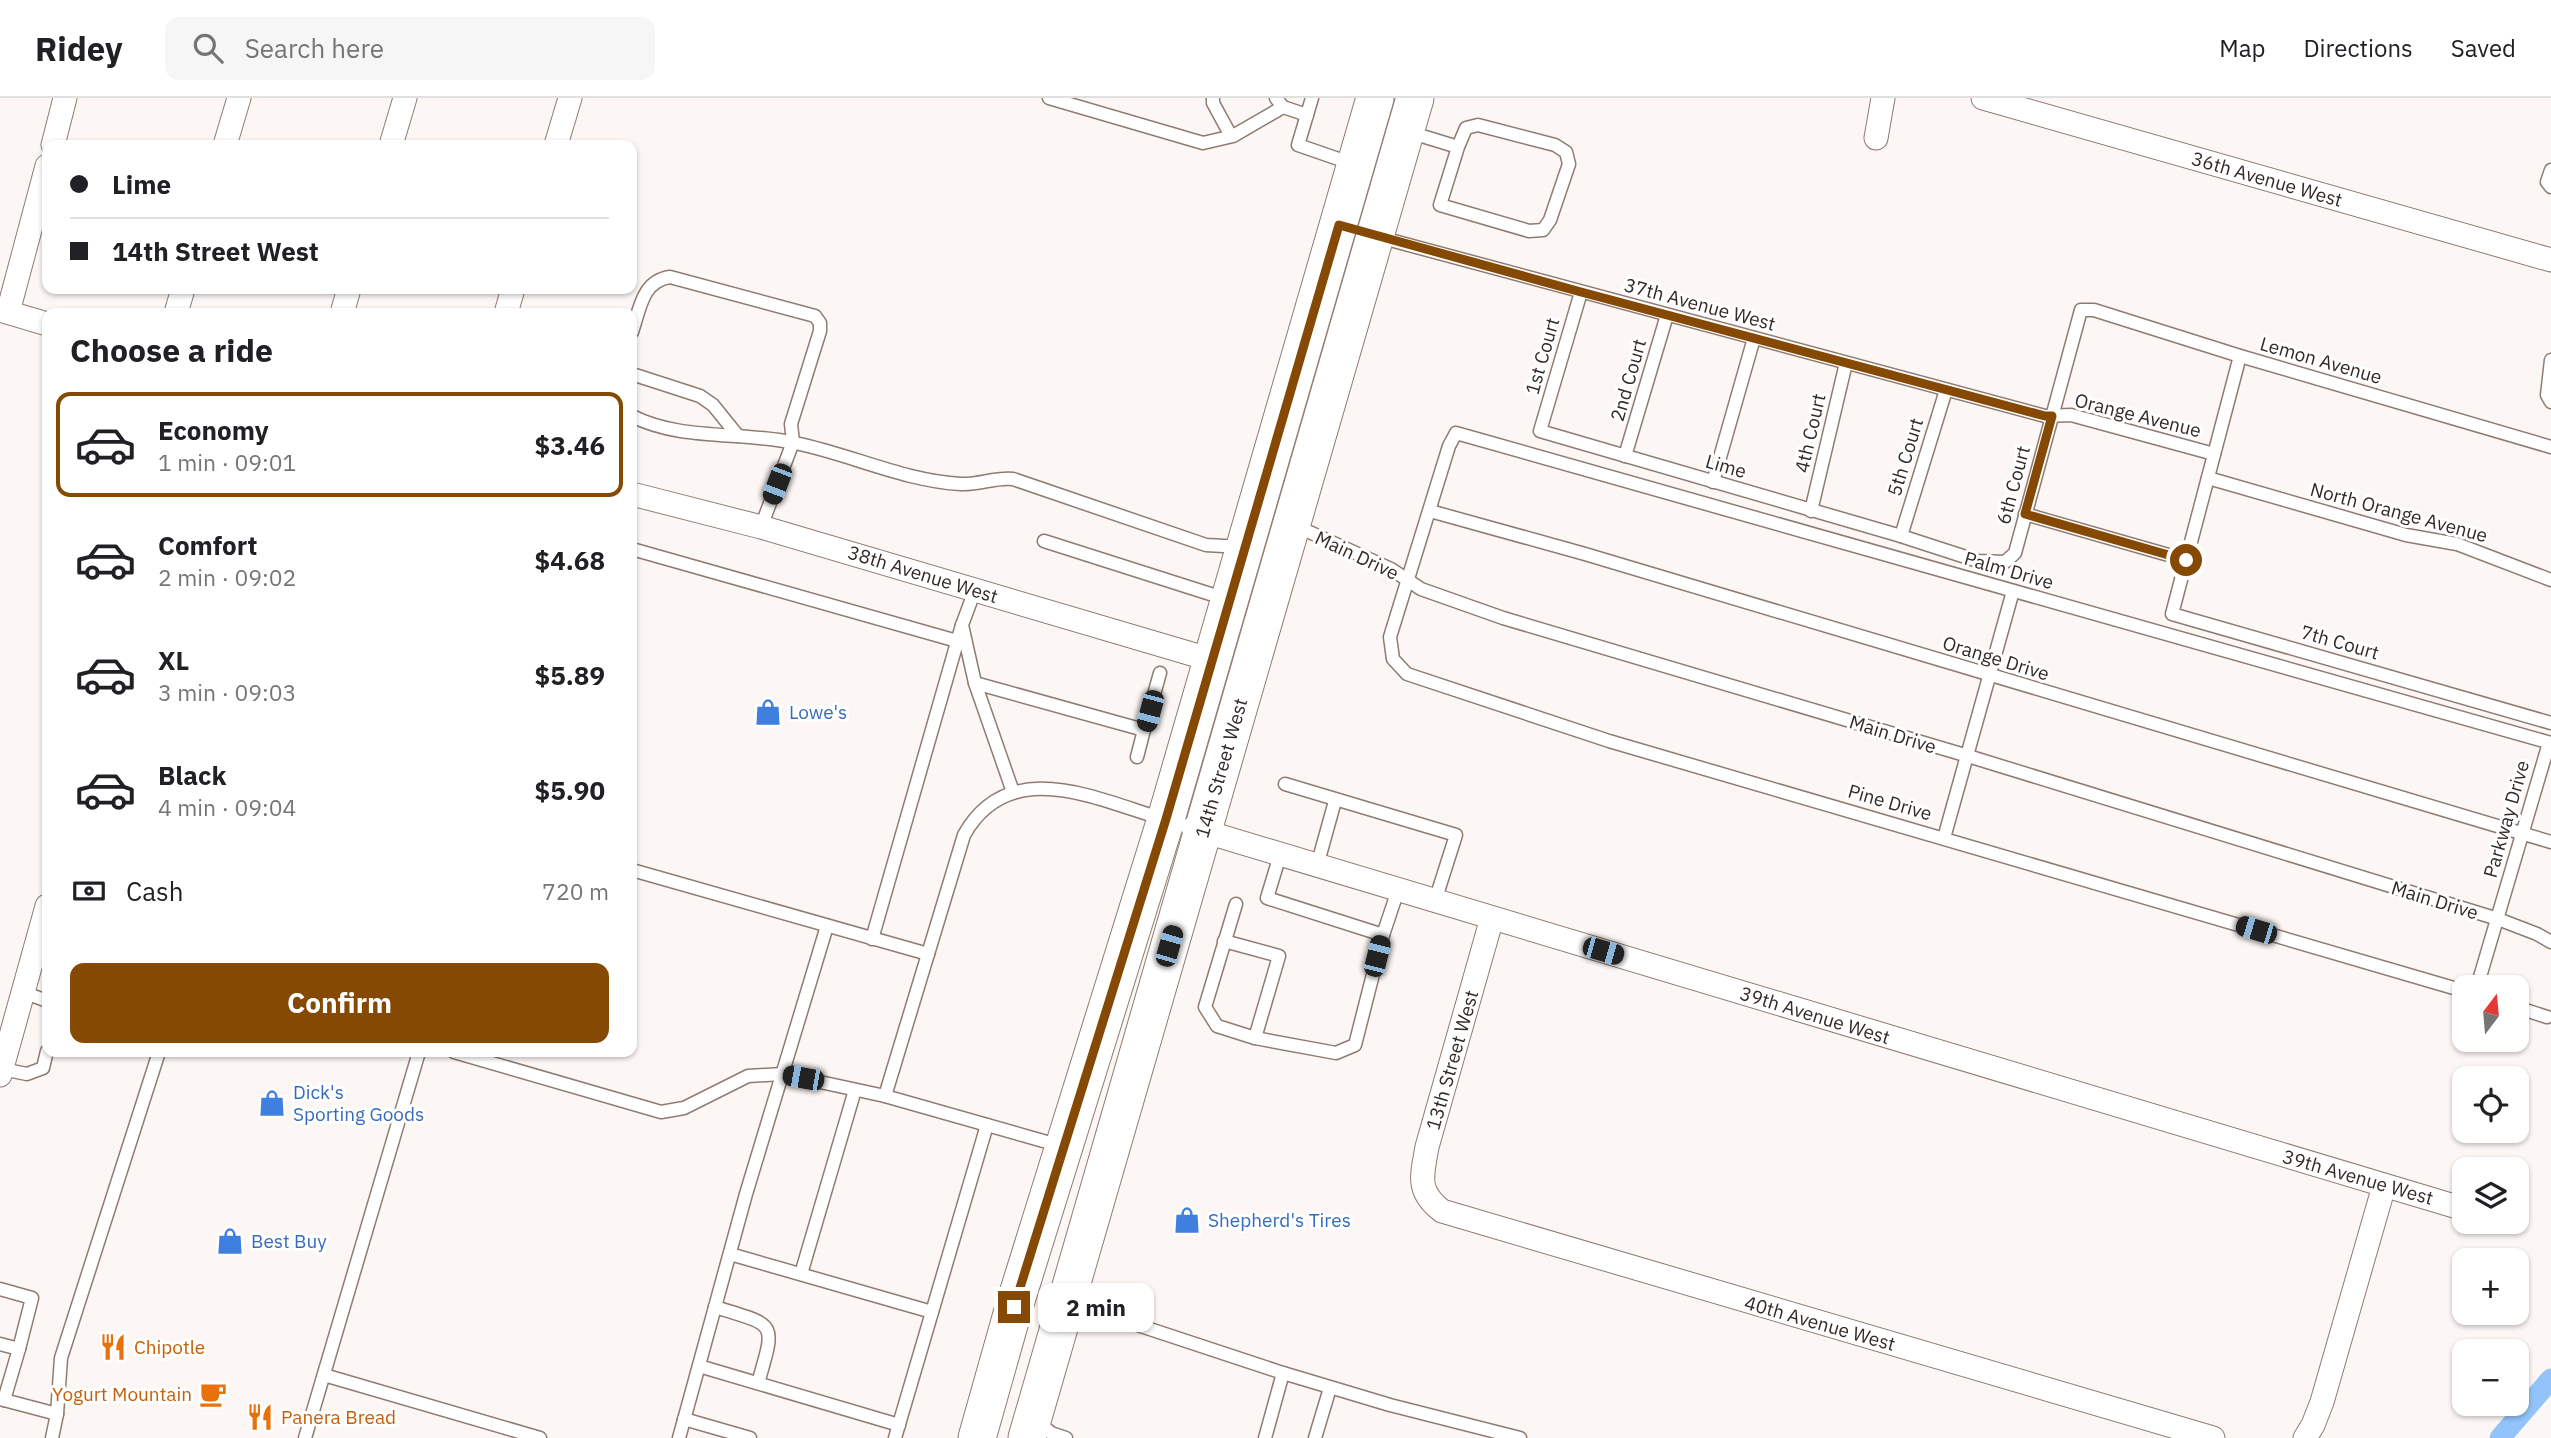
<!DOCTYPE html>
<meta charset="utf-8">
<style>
:root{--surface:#fff;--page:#f6f6f6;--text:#202124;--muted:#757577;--line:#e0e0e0;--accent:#854904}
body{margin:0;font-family:"IBM Plex Sans",sans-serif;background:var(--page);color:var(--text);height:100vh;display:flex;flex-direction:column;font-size:26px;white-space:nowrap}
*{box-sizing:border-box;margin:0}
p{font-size:23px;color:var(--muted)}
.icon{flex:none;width:38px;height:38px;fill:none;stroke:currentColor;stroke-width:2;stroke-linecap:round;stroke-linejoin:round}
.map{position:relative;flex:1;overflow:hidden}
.sheet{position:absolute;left:42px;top:210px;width:595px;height:749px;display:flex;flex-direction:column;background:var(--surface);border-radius:14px;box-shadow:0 2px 5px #0004}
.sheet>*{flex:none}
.hud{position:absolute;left:42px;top:42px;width:595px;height:154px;border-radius:14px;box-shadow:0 2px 5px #0004;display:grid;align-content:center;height:154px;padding:0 28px;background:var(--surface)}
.needle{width:46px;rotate:16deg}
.fabs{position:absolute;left:2452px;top:877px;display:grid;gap:14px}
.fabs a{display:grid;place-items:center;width:77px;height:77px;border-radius:14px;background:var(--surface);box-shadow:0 2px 5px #0004;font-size:35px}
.end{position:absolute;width:32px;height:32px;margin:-16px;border:9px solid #854904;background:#fff;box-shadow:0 0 0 4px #fff}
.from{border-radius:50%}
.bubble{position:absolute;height:49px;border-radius:14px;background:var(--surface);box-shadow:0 2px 5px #0004;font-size:23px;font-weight:700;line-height:49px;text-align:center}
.car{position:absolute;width:21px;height:42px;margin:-21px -10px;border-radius:9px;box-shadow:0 0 5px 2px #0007;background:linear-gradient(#222 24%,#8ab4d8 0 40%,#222 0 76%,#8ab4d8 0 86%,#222 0)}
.hud b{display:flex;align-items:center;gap:24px;height:66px;font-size:26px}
.hud b+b{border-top:2px solid var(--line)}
.hud i{width:18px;height:18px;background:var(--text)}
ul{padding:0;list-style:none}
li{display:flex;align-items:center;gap:21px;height:105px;margin:0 14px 10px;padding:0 14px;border:4px solid transparent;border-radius:14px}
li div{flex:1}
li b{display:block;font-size:26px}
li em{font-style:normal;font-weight:700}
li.active{border-color:var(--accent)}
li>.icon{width:63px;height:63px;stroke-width:1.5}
h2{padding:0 28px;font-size:32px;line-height:84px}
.pay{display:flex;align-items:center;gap:18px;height:77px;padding:0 28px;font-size:26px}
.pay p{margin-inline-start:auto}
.action{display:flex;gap:14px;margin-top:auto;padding:14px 28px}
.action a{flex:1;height:80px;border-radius:14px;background:var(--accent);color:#fff;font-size:28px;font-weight:700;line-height:80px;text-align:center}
header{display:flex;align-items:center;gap:42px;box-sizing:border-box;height:98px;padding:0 35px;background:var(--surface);border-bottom:2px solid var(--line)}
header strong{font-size:33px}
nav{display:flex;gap:38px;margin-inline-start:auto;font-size:24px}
.search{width:490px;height:63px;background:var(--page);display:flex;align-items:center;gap:18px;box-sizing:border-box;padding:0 24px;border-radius:14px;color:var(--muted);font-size:26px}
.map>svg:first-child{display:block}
</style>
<header>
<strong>Ridey</strong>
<div class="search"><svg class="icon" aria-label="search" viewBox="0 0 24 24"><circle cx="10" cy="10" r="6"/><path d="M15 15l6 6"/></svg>Search here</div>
<nav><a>Map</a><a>Directions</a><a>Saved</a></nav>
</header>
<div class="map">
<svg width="2551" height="1340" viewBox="0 0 2551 1340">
<rect width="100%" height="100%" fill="#fcf7f5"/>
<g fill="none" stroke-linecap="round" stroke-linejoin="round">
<path stroke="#92c3fa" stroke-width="21" d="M2500,1340L2551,1281"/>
<defs>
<g id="service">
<path d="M1049,0L1203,45L1233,38L1283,9"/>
<path d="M1213,0V5L1231,38"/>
<path d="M1276,0L1283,9L1307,17"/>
<path d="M1312,0L1298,47L1353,66"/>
<path d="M1409,34L1458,49L1440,107L1529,133L1543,132L1550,122L1569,66L1566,54L1555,47L1478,27L1466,30L1458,49"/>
<path d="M2551,72L2547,84L2551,89"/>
<path d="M1379,139L2045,318L2071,317L2214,356"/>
<path d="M1581,194L1540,333L1901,438L1978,463L2005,464L2015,455L2081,212H2094L2240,258L2551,349"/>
<path d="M632,234C640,211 642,183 670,179L815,218L820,225V233L791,326L793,344L761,429"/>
<path d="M2240,258L2172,516L2551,625"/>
<path d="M2551,262L2547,297L2551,304"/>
<path d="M632,276L700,298L713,307L738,338"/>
<path d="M632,318C681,343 741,333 795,345C850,356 904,383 961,386C979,387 995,379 1013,381L1206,447L1241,449"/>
<path d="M1625,358L1667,217"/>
<path d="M2208,380L2406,437L2457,446L2551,482"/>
<path d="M1713,384L1754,240"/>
<path d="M1430,413L1585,456L2551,744"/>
<path d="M1811,413L1846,265"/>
<path d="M2025,416L2186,462"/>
<path d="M1296,428L1391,471L1421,491L1503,520L1968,658L2498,821L2537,836L2551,844"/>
<path d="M1901,438L1946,292"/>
<path d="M1044,443L1226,501"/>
<path d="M632,451L957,543"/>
<path d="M975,492L962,527L975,585L1013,694"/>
<path d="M975,585L1144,632L1160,575"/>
<path d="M1137,659L1144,632"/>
<path d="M1285,686L1456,737L1435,803"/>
<path d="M1944,740L2013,493"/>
<path d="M1280,757L1267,800L1383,837L1398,792"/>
<path d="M1317,768L1335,703"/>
<path d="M632,772L928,856L964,737C1009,657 1096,701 1163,721"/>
<path d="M1236,806L1205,909L1217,928L1255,940L1336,955L1355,947L1383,837"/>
<path d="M872,841L962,527"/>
<path d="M1224,843L1279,858L1255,940"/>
<path d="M2477,889L2549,645"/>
<path d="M2464,893L1609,643L1407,576L1393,561L1390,539L1449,348L1456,335L2551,645"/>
<path d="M23,894L47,903"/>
<path d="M2516,909L2547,919"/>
<path d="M454,954L661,1014L684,1010L748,978L783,976L885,998L1061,1048"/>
<path d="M2,971L27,976L43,970L47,953"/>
<path d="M885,998L928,856"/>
<path d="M730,1156L932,1214"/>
<path d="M801,1176L855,992"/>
<path d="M0,1191L32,1200L19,1251"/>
<path d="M1068,1204L1283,1275L1265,1340"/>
<path d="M715,1209C777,1228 776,1223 758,1285"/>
<path d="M0,1246L19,1251L4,1302L0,1301"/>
<path d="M699,1268L899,1327"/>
<path d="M1283,1275L1390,1307L1520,1340"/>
<path d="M324,1277L540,1340"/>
<path d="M4,1302L57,1316"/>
<path d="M684,1321L750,1340"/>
<path d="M1036,1322L1051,1335L1066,1340"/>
<path d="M52,1340L57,1316L61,1260L159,954"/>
<path d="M305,1340L419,954"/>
<path d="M679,1340L746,1096L827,828"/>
<path d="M895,1340L987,1027"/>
<path d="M1315,1340L1330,1290"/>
</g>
<g id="minor">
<path d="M1983,0L2551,162"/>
<path d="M1876,40L1883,0"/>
<path d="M53,47L65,0"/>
<path d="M225,47L239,0"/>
<path d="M391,47L405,0"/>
<path d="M556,47L570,0"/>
<path d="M0,212L47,226"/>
<path d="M8,214L47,68"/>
<path d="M176,215L183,191"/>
<path d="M342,215L349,191"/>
<path d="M506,215L513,191"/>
<path d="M632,396L761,429L1212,562"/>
<path d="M1193,730L2464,1111"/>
<path d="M1492,820L1427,1049C1422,1078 1416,1093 1442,1113L2213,1340"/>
<path d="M0,977L47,808"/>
<path d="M2305,1340L2313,1327L2322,1304L2384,1088"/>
</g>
<g id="primary">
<path d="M977,1340L1014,1209L1166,721L1375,0"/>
<path d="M1027,1340L1415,0"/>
</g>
</defs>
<use href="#service" stroke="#8f7b71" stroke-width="15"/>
<use href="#minor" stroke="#8f7b71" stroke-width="25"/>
<use href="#primary" stroke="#8f7b71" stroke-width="39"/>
<use href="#service" stroke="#fff" stroke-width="12"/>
<use href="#minor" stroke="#fff" stroke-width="23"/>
<use href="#primary" stroke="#fff" stroke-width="37"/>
</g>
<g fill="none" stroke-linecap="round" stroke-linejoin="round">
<path stroke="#854904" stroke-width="9" d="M1014,1209L1166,721L1339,127L1581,194L2045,318H2052L2025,416L2186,462"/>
</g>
<defs>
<symbol id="shop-bare" viewBox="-9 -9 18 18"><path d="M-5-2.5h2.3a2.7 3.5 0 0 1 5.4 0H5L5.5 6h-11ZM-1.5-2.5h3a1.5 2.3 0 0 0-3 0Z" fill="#3f7fe0" stroke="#fff" stroke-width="2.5" paint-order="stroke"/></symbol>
<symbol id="restaurant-bare" viewBox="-9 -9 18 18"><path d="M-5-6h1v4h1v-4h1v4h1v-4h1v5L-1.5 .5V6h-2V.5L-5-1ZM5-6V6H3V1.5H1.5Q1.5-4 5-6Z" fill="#e8710a" stroke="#fff" stroke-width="2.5" paint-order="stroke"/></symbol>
<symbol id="cafe-bare" viewBox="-9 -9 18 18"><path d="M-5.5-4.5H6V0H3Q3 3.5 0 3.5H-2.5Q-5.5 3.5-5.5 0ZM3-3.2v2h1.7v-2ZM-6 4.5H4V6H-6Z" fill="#e8710a" stroke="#fff" stroke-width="2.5" paint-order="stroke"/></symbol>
</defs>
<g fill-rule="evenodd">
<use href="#shop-bare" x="749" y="595" width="38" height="38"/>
<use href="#shop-bare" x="253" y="986" width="38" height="38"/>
<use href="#shop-bare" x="1168" y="1103" width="38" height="38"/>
<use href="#shop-bare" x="211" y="1124" width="38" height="38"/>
<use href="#restaurant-bare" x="94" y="1230" width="38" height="38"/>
<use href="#cafe-bare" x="194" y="1277" width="38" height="38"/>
<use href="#restaurant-bare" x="241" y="1300" width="38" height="38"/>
</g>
<g text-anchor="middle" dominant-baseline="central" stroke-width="6" stroke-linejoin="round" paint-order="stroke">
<g font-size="19" fill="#322a26" stroke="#fff">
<text transform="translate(2267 81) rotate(16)">36th Avenue West</text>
<text transform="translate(1700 206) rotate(15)">37th Avenue West</text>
<text transform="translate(1542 258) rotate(-74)">1st Court</text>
<text transform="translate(2321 262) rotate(16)">Lemon Avenue</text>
<text transform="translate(1628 282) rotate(-74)">2nd Court</text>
<text transform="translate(2138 317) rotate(14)">Orange Avenue</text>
<text transform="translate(1810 335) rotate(-77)">4th Court</text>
<text transform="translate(1905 359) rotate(-73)">5th Court</text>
<text transform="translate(1726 368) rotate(16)">Lime</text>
<text transform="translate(2013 387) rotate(-75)">6th Court</text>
<text transform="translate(2399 414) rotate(15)">North Orange Avenue</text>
<text transform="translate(1357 457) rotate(25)">Main Drive</text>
<text transform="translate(2009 472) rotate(16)">Palm Drive</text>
<text transform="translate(923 476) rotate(17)">38th Avenue West</text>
<text transform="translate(2340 544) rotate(16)">7th Court</text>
<text transform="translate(1996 560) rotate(17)">Orange Drive</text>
<text transform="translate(1893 636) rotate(17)">Main Drive</text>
<text transform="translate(1221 670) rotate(-74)">14th Street West</text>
<text transform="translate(1890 704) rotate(16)">Pine Drive</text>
<text transform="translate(2506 721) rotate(-74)">Parkway Drive</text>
<text transform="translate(2435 802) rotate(17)">Main Drive</text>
<text transform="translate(1815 917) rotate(17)">39th Avenue West</text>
<text transform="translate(1452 962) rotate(-74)">13th Street West</text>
<text transform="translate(2358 1079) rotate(16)">39th Avenue West</text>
<text transform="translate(1820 1225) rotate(16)">40th Avenue West</text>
</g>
<g font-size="19" fill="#366cbe" stroke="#fff" text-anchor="start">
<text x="789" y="614">Lowe's</text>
<text x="293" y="994">Dick's<tspan x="293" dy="22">Sporting Goods</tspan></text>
<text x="1208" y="1122">Shepherd's Tires</text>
<text x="251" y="1143">Best Buy</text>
</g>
<g font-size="19" fill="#c56008" stroke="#fff" text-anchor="start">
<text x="134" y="1249">Chipotle</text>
<text x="192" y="1296" text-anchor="end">Yogurt Mountain</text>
<text x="281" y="1319">Panera Bread</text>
</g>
</g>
</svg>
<div class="fabs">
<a><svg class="needle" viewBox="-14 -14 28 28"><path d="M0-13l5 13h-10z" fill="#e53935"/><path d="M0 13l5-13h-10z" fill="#757577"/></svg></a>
<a><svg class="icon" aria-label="locate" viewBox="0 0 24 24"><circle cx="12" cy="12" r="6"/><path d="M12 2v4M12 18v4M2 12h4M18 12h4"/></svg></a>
<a><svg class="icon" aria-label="layers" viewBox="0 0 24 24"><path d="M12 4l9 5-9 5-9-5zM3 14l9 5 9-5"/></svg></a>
<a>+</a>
<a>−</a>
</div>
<i class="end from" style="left:2186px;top:462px"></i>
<i class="end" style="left:1014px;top:1209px"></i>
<div class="bubble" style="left:1038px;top:1185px;width:116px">2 min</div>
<i class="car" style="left:777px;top:386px;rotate:201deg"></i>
<i class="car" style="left:1150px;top:613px;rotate:195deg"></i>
<i class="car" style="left:2256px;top:832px;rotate:287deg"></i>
<i class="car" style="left:1169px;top:848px;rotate:16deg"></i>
<i class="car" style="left:1603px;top:853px;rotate:106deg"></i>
<i class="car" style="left:1377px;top:858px;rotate:14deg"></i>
<i class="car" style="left:803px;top:980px;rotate:280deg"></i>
<div class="hud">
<b><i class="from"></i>Lime</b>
<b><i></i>14th Street West</b>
</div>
<section class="sheet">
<h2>Choose a ride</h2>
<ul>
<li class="active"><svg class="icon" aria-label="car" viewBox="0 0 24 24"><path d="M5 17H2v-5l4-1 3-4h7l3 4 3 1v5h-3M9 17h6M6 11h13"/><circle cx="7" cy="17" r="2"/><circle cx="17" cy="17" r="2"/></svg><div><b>Economy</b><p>1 min · 09:01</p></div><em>$3.46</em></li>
<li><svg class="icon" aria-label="car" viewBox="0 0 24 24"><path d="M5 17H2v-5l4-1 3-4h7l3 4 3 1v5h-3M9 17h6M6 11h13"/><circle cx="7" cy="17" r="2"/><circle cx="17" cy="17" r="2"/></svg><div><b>Comfort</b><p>2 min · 09:02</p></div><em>$4.68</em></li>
<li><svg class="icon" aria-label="car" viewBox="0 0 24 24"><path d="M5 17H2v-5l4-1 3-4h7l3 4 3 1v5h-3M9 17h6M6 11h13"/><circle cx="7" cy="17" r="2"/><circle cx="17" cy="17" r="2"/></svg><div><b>XL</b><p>3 min · 09:03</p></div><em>$5.89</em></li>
<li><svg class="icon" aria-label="car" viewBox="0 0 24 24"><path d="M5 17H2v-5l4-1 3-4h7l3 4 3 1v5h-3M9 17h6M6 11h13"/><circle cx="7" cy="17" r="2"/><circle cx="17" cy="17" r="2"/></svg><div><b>Black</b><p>4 min · 09:04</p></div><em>$5.90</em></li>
</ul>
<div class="pay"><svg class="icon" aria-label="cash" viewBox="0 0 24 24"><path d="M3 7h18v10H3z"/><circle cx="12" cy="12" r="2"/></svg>Cash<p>720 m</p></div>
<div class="action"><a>Confirm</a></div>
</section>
</div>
